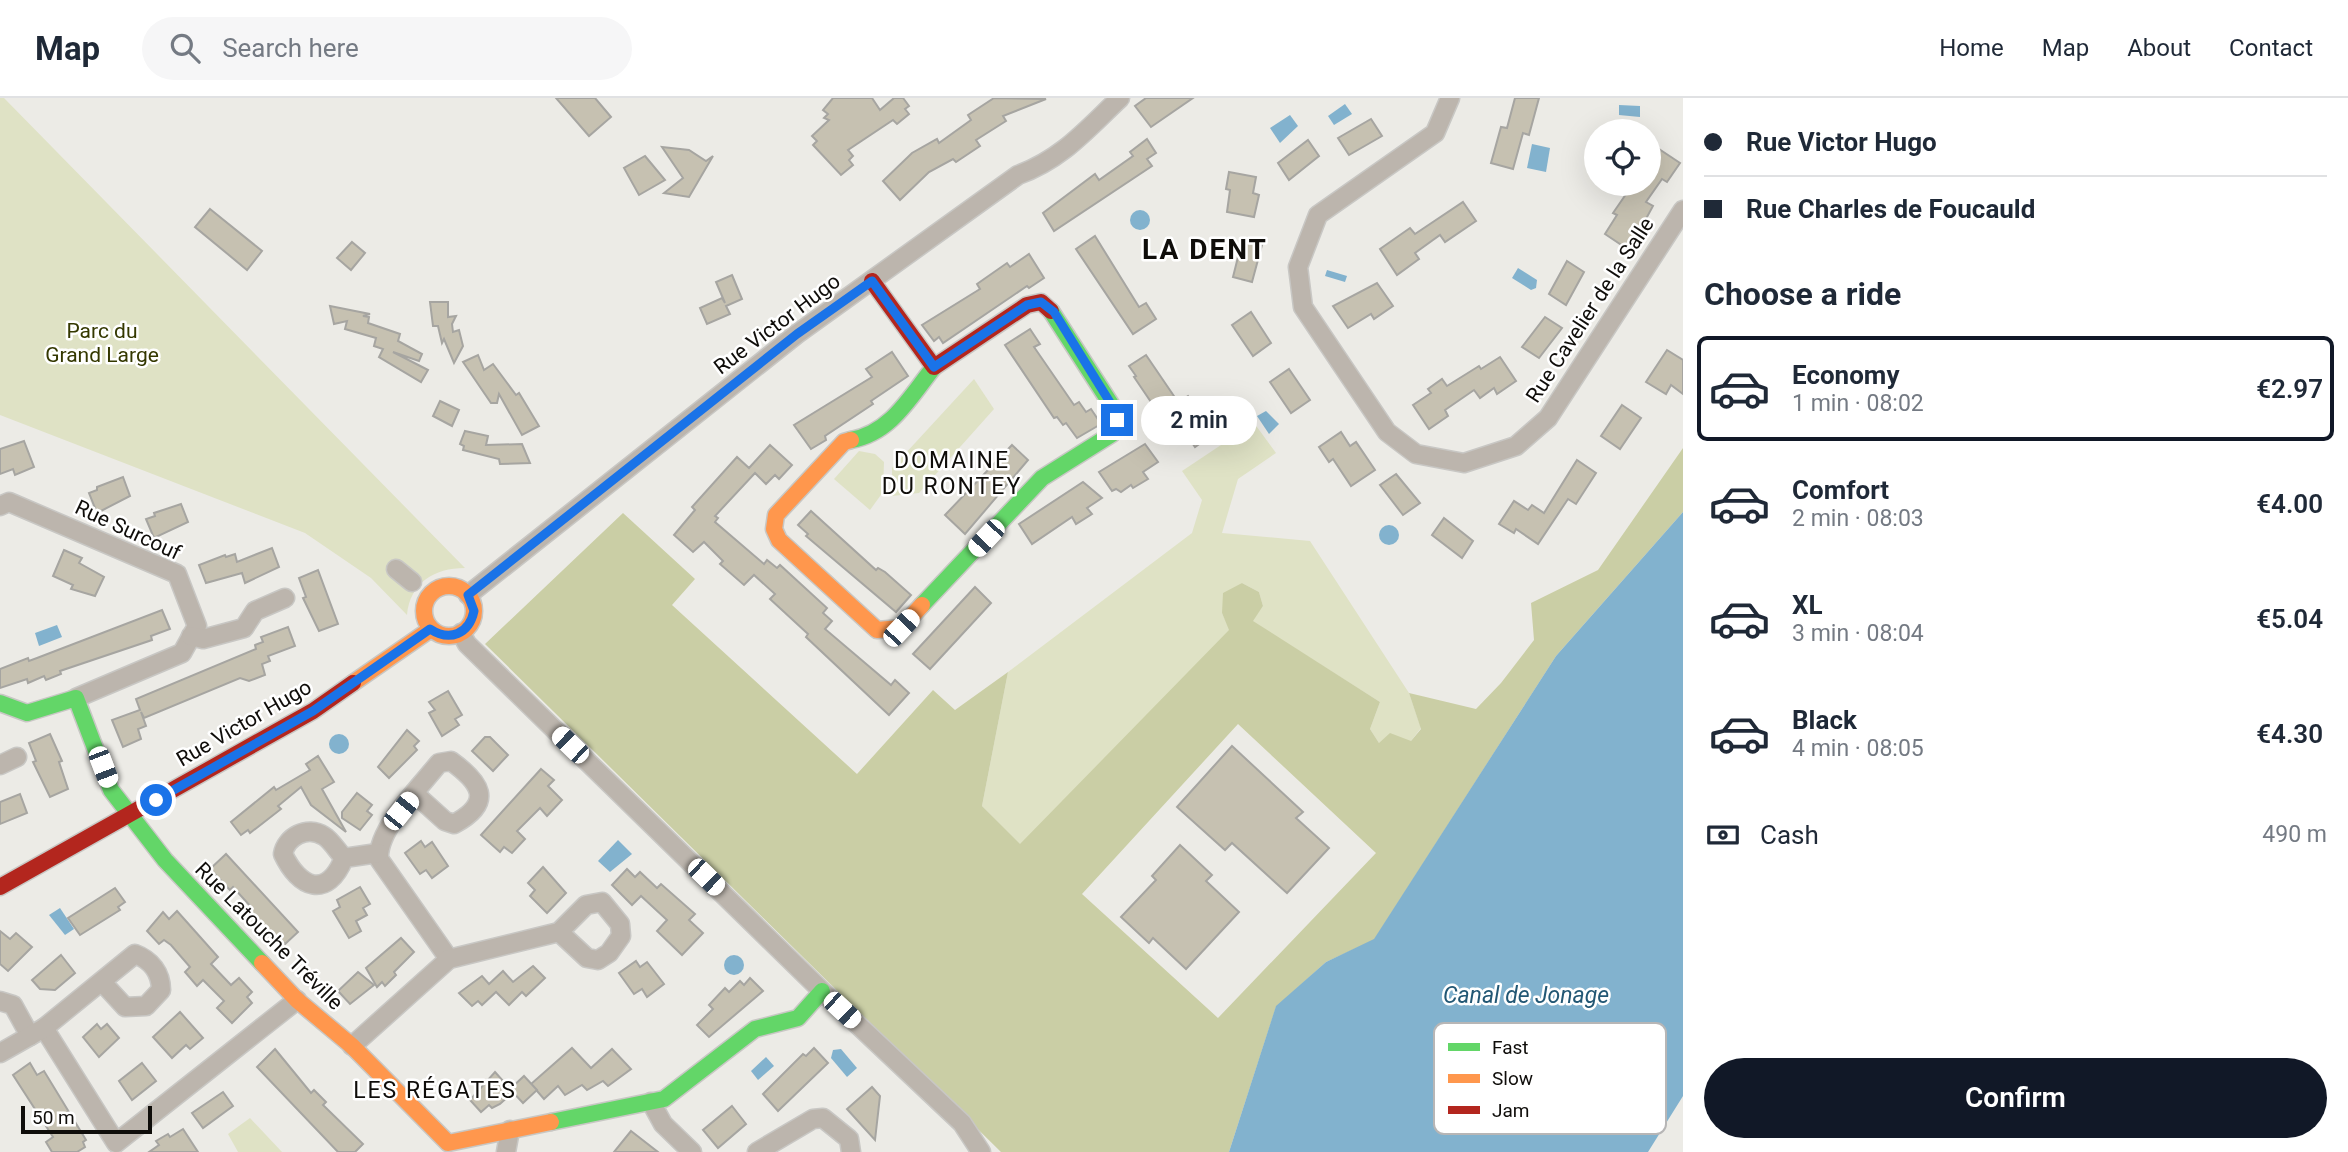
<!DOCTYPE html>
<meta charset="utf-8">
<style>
:root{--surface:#fff;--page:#f6f6f7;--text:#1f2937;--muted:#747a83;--line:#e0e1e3;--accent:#111827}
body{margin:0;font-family:Roboto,sans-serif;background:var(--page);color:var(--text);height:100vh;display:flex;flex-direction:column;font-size:26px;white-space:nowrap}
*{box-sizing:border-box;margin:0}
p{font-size:23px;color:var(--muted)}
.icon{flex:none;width:38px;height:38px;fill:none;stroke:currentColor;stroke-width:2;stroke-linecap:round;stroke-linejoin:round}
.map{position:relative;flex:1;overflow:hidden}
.panel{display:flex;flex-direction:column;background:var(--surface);width:665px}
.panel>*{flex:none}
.guide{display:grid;align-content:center;height:154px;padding:0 21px;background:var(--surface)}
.controls{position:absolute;left:1584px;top:21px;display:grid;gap:14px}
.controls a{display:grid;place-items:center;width:77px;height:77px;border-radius:50%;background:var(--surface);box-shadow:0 7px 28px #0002;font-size:35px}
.scale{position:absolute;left:21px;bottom:18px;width:131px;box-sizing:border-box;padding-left:7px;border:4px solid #0f0d0a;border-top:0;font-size:19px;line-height:24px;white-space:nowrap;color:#0f0d0a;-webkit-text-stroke:5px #fff;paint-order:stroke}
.end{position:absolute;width:32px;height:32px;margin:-16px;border:9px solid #1a73e8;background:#fff;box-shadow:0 0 0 4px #fff}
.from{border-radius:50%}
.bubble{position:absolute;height:49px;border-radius:24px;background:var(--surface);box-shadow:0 7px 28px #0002;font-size:23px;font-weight:600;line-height:49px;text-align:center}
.car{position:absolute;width:21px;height:42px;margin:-21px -10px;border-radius:9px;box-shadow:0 0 5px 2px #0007;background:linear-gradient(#fff 24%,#345 0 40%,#fff 0 76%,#345 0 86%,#fff 0)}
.guide b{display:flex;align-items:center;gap:24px;height:66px;font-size:26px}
.guide b+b{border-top:2px solid var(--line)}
.guide i{width:18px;height:18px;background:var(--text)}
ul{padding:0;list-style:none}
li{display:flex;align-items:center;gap:21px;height:105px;margin:0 14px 10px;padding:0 7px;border:4px solid transparent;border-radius:10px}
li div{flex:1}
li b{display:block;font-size:26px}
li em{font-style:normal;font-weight:600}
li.current{border-color:var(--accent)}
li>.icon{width:63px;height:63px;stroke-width:1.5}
h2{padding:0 21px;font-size:32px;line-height:84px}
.pay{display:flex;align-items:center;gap:18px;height:77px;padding:0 21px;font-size:26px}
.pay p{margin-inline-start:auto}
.action{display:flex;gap:14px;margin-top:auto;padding:14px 21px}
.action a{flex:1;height:80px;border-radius:42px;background:var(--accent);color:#fff;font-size:28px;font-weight:600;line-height:80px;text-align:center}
header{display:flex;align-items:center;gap:42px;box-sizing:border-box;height:98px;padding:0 35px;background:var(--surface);border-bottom:2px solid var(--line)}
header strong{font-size:33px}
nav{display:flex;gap:38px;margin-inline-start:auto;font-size:24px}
.search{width:490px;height:63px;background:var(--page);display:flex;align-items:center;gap:18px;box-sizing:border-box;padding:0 24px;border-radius:38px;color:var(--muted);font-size:26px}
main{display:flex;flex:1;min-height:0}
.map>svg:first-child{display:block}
</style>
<header>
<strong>Map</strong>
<div class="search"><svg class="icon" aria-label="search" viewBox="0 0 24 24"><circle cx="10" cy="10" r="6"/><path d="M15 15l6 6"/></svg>Search here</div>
<nav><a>Home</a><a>Map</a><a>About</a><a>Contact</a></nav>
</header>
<main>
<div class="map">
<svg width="1683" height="1054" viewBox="0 0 1683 1054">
<rect width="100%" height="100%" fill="#ecebe6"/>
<g fill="#dfe2c5">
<path d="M0,0H4L465,470C434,470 410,485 407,517L371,480L305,435L0,317Z"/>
<path d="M974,281L994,311L919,395L892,398V370Z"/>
<path d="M1254,325L1276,355L1238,381L1222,435L1310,443L1409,595L1421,630L1411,643L1379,645L1370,631L1380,604L1252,523L1263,508L1259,494L1242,485L1222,515L1230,532L1020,747L982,708L1008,574L1192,435L1202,402L1182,373Z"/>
<path d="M859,353L875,356L884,364L883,394L870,412L834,381Z"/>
<path d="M250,1020L282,1054H238L228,1036Z"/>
</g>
<path fill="#cacea5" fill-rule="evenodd" d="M1683,350V414L1556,558L1374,842L1326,864L1276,909L1229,1054H1001L485,546L623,415L695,481L672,507L857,676L933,592L955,612L1008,574L982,708L1020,746L1229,532L1222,515L1223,495L1242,485L1259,494L1263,508L1253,523L1380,604L1370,631L1379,645L1390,635L1411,643L1421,631L1409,595L1476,611L1501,585L1534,542L1531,505L1598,472ZM1238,626L1376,755L1218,920L1082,796Z"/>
<g fill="#82b2ce">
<path d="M1345,6L1352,16L1334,27L1328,18Z"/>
<path d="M1619,7L1640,8V19L1619,17Z"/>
<path d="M1290,17L1298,28L1280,45L1270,30Z"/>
<path d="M1532,46L1550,50L1546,74L1527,70Z"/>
<circle cx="1140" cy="122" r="10"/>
<path d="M1518,170L1537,182L1536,190L1531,192L1512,180Z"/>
<path d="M1327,172L1347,178L1345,184L1325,178Z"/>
<path d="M1266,313L1279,326L1269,336L1257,318Z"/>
<path d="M1683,414V998L1648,1054H1229L1276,908L1326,864L1374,841L1556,558Z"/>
<circle cx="1389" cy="437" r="10"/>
<path d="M57,527L62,539L39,548L35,535Z"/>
<circle cx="339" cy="646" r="10"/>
<path d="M618,742L632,756L610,774L598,763Z"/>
<path d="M60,810L74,831L65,837L49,817Z"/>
<circle cx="734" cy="867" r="10"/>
<path d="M841,951L857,970L847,979L831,960L833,952Z"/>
<path d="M766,959L774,968L758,982L751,973Z"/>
</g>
<g fill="#c6c1b1" stroke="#a6a5a1" stroke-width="2">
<path d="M556,0H595L611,19L589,38Z"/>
<path d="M833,0H872L880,12L894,0H903L909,8L905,11L909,16L897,26L893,22L848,52L853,58L849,62L853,67L841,77L813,47L817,43L812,38L829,22L824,20L828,16L823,12Z"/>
<path d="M994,0L1046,1L1003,18L1006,23L976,42L980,48L956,64L953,61L929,74L900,102L883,83L912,55L937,41L939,45L971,22L968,17Z"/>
<path d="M1146,0H1193L1151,29L1135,8Z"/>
<path d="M1515,0H1539L1529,37L1523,35L1513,71L1491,65L1501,29L1507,30Z"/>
<path d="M1371,21L1382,38L1349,57L1338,40Z"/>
<path d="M1147,41L1156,55L1147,61L1152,68L1054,133L1043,115L1095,76L1099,82L1133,58L1130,54Z"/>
<path d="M1308,42L1319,58L1289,82L1278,65Z"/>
<path d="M662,49L689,52L706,63L713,58L689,99L664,95L683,80Z"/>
<path d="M1656,49L1680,65L1667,84L1662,81L1646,104L1653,108L1629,152L1605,136L1617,117L1613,115L1633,86H1648V60Z"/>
<path d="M645,58L665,82L639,97L624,70Z"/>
<path d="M1229,74L1256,79L1253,95L1259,97L1254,119L1227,114L1230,92L1226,91Z"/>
<path d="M1463,104L1476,123L1445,144L1440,137L1415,155L1419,161L1397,177L1380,151L1410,130L1415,136Z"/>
<path d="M210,111L262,153L247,172L195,129Z"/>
<path d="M1095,138L1139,209L1146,205L1156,221L1133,236L1076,151Z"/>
<path d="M1242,143L1262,147L1252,184L1233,179Z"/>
<path d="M352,144L365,155L351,172L337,160Z"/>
<path d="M1029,156L1044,180L1029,190L1027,188L943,245L939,239L934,243L922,227L980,191L977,186L1007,165L1010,169Z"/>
<path d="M1567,163L1584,174L1566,207L1549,196Z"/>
<path d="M732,177L742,201L726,208L730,216L707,226L700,210L722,200L725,205L716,184Z"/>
<path d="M1377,185L1393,208L1374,221L1371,216L1348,230L1333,208Z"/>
<path d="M430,204H448V219L456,218L452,226L453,234L459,232L463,248L454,265L444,241L442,245L438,228H433Z"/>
<path d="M330,208L370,216L363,218L369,219L368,225L400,236L398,243L422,256L419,263L393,254L428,272L421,284L379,259L383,251L374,248L376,240L345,231L347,223L334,226Z"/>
<path d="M1251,214L1271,245L1253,258L1232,227Z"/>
<path d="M1545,219L1562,230L1539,260L1522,249Z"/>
<path d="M1030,231L1040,246L1034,249L1074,307L1079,304L1086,314L1091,311L1101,326L1077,340L1066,325L1063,327L1057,319L1054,320L1005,247Z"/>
<path d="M1667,252L1683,262V296L1671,287L1666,296L1646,284Z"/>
<path d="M892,254L908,278L871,303L873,306L825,338L826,342L811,351L794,327L872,279L866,271Z"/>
<path d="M478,257L484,272L493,266L516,297L519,295L539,328L522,337L499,296L497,305H491L463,264Z"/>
<path d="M1146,257L1178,304L1188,298L1213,336L1195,349L1174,318L1167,311L1161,316L1155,306L1153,307L1134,279L1136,278L1129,268Z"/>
<path d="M1500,259L1516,283L1497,296L1494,290L1480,300L1474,292L1445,312L1448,318L1429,331L1413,307L1431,295L1428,291L1442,281L1447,288L1479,268L1481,271Z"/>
<path d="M1289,271L1310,302L1291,315L1270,284Z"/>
<path d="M440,303L459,312L452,328L433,318Z"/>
<path d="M1622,307L1641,320L1620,351L1601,338Z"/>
<path d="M465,333L488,338L486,347L522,346L530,365L500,366L499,361L463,352L464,348L460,346Z"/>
<path d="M1341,334L1350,348L1356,344L1375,372L1351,388L1333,361L1329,364L1319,349Z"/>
<path d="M24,343L34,369L15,377L13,371L0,376V351Z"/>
<path d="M1145,346L1158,364L1143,374L1148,381L1133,390L1131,387L1121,394L1116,391L1112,393L1099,374Z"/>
<path d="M770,347L792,367L779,381L775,377L766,386L755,375L715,418L718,420L715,424L764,466L767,462L777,470L780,467L827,510L823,515L832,523L825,531L891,587L895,582L909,595L889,617L806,539L808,536L770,501L775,496L754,477L744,487L720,466L723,463L704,444L693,454L674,437L695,412L692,409L737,359L749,370Z"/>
<path d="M1012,347L1028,362L965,436L945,417Z"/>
<path d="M1577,362L1596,375L1576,406L1568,401L1538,446L1516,431L1514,435L1499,426L1514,403L1528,412L1532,407L1544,415Z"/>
<path d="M1396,376L1420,405L1403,417L1380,387Z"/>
<path d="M123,379L130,398L97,415L89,395L97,392V389Z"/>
<path d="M1083,384L1102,400L1087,410L1092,416L1076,426L1072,419L1032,446L1019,426Z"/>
<path d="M181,406L188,424L154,440L146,421L155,418L154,415Z"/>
<path d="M811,413L876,472L878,470L885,474L911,497L896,514L806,438L808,436L798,427Z"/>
<path d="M1444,420L1473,443L1462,460L1432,437Z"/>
<path d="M272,450L279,469L245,485L242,475L206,485L199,467L225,457L226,459L235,456L237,464Z"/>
<path d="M64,452L82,460L79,465L104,479L95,498L71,491L73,487L53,478Z"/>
<path d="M318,472L338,526L319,533L303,500L306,499L299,480Z"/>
<path d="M975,489L991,505L930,571L913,556Z"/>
<path d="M162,512L170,531L151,538L152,542L60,573L61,576L46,582L44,578L28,585L27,581L0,590V571L28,560L29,563L37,560Z"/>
<path d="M288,529L295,548L268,558L270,563L262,566L265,577L249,583L240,580L144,620L141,614L146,628L138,631L141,641L123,649L112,622L140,612L136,601L256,551L255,547L263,544L261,539Z"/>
<path d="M448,593L462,617L455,621L459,627L442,638L429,615L435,612L429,604Z"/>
<path d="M407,632L419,643L414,648L417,652L389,680L378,669Z"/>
<path d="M50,636L62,663L59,664L68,691L50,699L33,664L36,663L29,645Z"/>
<path d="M485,639H490L508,657L493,673L472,653Z"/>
<path d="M1232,648L1303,714L1296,720L1329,750L1287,795L1232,745L1225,752L1177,709Z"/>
<path d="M318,658L334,684L322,691L346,734L311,707L301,689L278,708L281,711L250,735L248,732L241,737L231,724L274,689L276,692L310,672L306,666Z"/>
<path d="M541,671L554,682L548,688L562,702L547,718L540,710L517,733L525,741L512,755L504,749L500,754L481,737Z"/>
<path d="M357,695L372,707L367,713L372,717L360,732L342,720V714Z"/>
<path d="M20,696L27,715L0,726V704Z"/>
<path d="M421,743L425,749L432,744L448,768L432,780L426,772L420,776L405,755Z"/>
<path d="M1180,747L1212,777L1206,783L1239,814L1186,871L1153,840L1149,845L1121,819L1156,782L1152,778Z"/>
<path d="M226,756L298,834L285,846L279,840L277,842L249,813L252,810L233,789L230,792L210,771Z"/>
<path d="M543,769L566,795L547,815L530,798L535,792L528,785Z"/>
<path d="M627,771L635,779L640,774L657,790L661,786L695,816L689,822L703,835L682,857L657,833L667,822L641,798L632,807L612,787Z"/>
<path d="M360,789L370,806L363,810L367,817L356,823L361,833L349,840L333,813L340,809L337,802Z"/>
<path d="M115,790L125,804L118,809L120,812L80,837L68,820Z"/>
<path d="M177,813L218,859L211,866L231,887L239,880L252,894L247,899L252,905L232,925L217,910L224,903L203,882L197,888L185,874L190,869L171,847L164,842L159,846L147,833L163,814L169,821Z"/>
<path d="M0,833L10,841L16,835L32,849L8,873L0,866Z"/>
<path d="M401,840L414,854L394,874L396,877L385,888L382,884L377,889L366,870Z"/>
<path d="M61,857L75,875L55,892L40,891L32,882Z"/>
<path d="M636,863L640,869L647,864L664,886L647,899L642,891L634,896L619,875Z"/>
<path d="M533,868L545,880L526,898L522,894L509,907L496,894L482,907L478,903L472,908L459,895L482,878L489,886L503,873L513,884Z"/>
<path d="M358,874L374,887L350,906L338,893Z"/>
<path d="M750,880L763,893L709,939L697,927L713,911L709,907L725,890L729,894L740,883L744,887Z"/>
<path d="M180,914L203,940L190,951L186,947L172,960L153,939Z"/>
<path d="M97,926L101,931L107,926L119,940L99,959L83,939Z"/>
<path d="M572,950L591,970L612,951L631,971L608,988L603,983L587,992L582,987L565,997L558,988L544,1001L531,986Z"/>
<path d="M814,950L828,965L778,1013L763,996L803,956L806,958Z"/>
<path d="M275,951L311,995L314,992L326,1004L323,1007L363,1046L355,1054H338L257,969Z"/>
<path d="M30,965L37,977L44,973L86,1042L83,1044L85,1049L77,1054H52L46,1044L53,1039L13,977Z"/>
<path d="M142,965L156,983L132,1002L119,983Z"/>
<path d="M495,974L513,994L500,1006L492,1010L489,1007L481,1014L470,1002Z"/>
<path d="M524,978L537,992L523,1005L510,991Z"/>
<path d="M872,989L880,998L875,1042L847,1011Z"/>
<path d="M223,994L233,1008L203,1030L192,1015Z"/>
<path d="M732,1008L746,1026L718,1050L703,1032Z"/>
<path d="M183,1031L198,1054H149L159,1047L156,1043L168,1036L170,1039Z"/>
<path d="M631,1033L658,1054H614Z"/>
</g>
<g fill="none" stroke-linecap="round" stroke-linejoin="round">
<defs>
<g id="street">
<path d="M1450,0L1435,35L1318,117L1298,169L1303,209L1387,334L1416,356L1464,365L1516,348L1548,320L1683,112"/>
<path d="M0,408L9,404L177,476L197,528L182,555L76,600"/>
<path d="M396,471L412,484"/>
<path d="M468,497L797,236L1018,77C1062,61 1086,32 1120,0"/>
<path d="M461,535L467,546L822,893L962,1025L981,1054"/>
<path d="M191,538L203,541L244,530L255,513L285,500"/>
<path d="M0,667L17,659"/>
<path d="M415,696L445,723L454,726C495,704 480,684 451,663L439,665C420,689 377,731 379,761L449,861"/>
<path d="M344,760C327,802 299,790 283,756C286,739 307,727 324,738C331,742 338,754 344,760L378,755"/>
<path d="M102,884L125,909L146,908L161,892C161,875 151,862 135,856L44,930L116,1045L297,902"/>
<path d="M0,903L13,907L30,938"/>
<path d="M352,948L449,861L559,834L587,860L598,862L609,855L621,838L620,826L602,804L586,807L559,834"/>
<path d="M0,955L44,930"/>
<path d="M651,1004L663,1026L692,1054"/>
<path d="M506,1054L510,1032"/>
<path d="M757,1054L813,1021L823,1020L849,1041L851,1054"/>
</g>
<g id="fast">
<path d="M851,342C891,335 910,299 934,269"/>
<path d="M922,507L1042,380L1112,336L1117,327L1116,314L1051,213"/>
<path d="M0,605L27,615L76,600L111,692L165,762L262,865"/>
<path d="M551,1024L664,1001L755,931L798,920L822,893"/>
</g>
<g id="slow">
<path d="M851,342L844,344L776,417L774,431L779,442L877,532L901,530L922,507"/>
<circle cx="449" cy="513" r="25"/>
<path d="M353,585L431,531"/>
<path d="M262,865L297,902L352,948L448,1045L551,1024"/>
</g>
<g id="jam">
<path d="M872,183L934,269L1027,207L1041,204L1051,213"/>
<path d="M0,789L313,613L353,585"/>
</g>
</defs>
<use href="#street" stroke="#c8c7c4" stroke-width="21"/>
<use href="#fast" stroke="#c8c7c4" stroke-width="19"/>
<use href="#slow" stroke="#c8c7c4" stroke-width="19"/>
<use href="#jam" stroke="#c8c7c4" stroke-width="19"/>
<use href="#street" stroke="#bcb5ad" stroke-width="18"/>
<use href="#fast" stroke="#63d668" stroke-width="16"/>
<use href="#slow" stroke="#ff974d" stroke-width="16"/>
<use href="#jam" stroke="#b3261e" stroke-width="16"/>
</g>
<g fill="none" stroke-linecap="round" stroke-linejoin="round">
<path stroke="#1a73e8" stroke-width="9" d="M156,702L313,613L430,531C450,544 469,536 474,513L468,497L797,236L872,183L934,269L1027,207L1041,204L1054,214L1116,314L1117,322"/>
</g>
<g text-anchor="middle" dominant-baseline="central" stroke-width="5" stroke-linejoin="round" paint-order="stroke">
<g font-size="21" fill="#0f0d0a" stroke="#fff">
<text transform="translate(1590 212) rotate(-57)">Rue Cavelier de la Salle</text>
<text transform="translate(777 226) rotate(-37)">Rue Victor Hugo</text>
<text transform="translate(128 432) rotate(25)">Rue Surcouf</text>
<text transform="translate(244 625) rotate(-30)">Rue Victor Hugo</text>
<text transform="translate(269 838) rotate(45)">Rue Latouche Tréville</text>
</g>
<g font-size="21" fill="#343800" stroke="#fff">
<text x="102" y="233">Parc du<tspan x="102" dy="24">Grand Large</tspan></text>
</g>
<g font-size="23" letter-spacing="2" fill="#0f0d0a" stroke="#fff">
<text x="952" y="362">DOMAINE<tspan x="952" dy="26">DU RONTEY</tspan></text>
<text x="435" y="992">LES RÉGATES</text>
</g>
<g font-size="23" font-style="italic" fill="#225774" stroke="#fff">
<text x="1526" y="897">Canal de Jonage</text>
</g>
<g font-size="28" font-weight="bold" letter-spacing="2" fill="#0f0d0a" stroke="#fff">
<text x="1205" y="151">LA DENT</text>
</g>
</g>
<rect x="1434" y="925" width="232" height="111" rx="10" fill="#fff" stroke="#b7b6b6" stroke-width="2"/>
<rect x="1448" y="945" width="32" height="8" fill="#63d668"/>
<rect x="1448" y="976" width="32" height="9" fill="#ff974d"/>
<rect x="1448" y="1008" width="32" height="8" fill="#b3261e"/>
<g font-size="19" fill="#0f0d0a">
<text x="1492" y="956">Fast</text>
<text x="1492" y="987">Slow</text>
<text x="1492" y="1019">Jam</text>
</g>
</svg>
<div class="controls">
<a><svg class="icon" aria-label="locate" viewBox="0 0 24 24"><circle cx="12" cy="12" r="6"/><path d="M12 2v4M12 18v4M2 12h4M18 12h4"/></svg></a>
</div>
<div class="scale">50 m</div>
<i class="end from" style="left:156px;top:702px"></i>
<i class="end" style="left:1117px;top:322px"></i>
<div class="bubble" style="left:1141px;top:298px;width:116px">2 min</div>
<i class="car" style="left:986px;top:440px;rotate:223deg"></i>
<i class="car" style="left:901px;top:530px;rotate:43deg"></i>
<i class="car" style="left:570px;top:647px;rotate:314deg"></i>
<i class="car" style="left:103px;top:669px;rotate:159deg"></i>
<i class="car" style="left:401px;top:713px;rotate:39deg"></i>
<i class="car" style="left:706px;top:779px;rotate:134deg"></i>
<i class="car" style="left:842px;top:912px;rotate:133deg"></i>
</div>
<section class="panel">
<div class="guide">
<b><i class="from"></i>Rue Victor Hugo</b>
<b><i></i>Rue Charles de Foucauld</b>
</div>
<h2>Choose a ride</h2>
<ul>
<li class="current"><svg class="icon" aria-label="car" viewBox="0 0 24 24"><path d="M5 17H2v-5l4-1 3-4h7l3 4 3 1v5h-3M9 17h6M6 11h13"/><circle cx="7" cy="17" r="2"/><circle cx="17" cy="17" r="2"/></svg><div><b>Economy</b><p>1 min · 08:02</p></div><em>€2.97</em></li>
<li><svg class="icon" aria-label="car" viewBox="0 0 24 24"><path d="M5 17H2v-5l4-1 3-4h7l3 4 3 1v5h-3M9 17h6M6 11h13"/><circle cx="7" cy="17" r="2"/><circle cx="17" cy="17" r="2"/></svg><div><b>Comfort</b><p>2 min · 08:03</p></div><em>€4.00</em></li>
<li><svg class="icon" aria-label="car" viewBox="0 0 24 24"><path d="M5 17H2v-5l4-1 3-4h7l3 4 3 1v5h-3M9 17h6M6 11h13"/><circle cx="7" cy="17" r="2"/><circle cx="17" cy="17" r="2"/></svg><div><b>XL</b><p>3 min · 08:04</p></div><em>€5.04</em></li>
<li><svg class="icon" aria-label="car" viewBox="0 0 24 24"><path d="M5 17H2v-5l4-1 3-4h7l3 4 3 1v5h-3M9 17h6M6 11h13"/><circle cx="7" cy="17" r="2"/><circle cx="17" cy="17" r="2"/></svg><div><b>Black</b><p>4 min · 08:05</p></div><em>€4.30</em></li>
</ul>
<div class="pay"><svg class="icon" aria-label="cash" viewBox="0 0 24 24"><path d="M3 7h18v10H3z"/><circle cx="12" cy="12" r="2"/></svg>Cash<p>490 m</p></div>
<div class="action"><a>Confirm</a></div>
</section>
</main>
